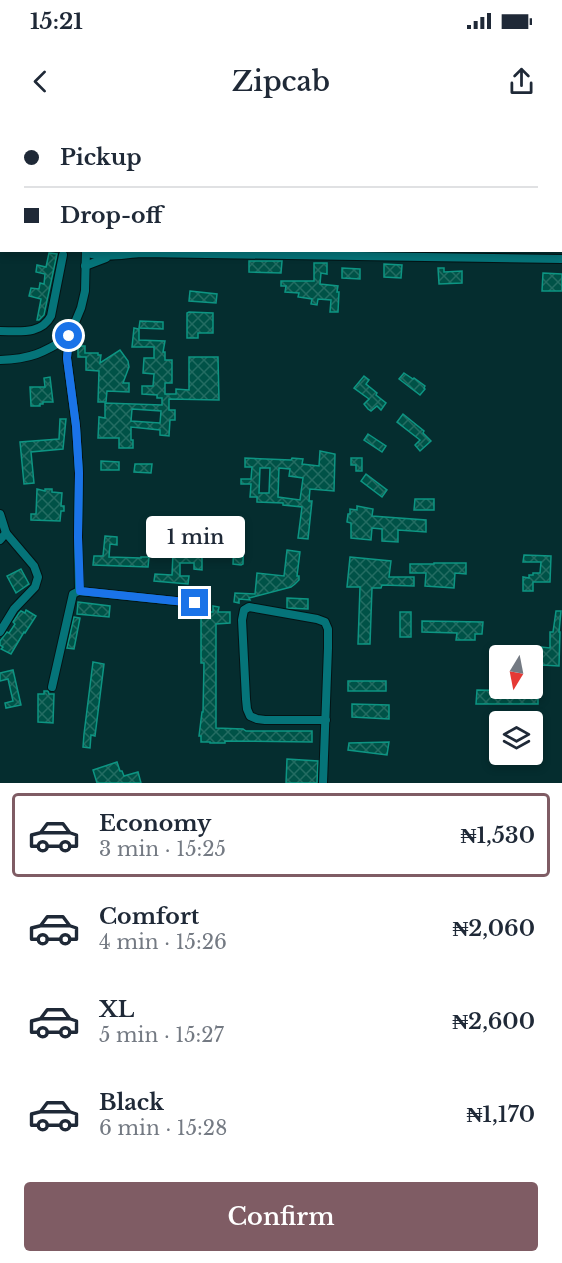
<!DOCTYPE html>
<meta charset="utf-8">
<style>
:root{--surface:#fff;--page:#f6f6f7;--text:#1f2937;--muted:#747a83;--line:#e0e1e3;--accent:#7f5c64}
body{margin:0;font-family:"Libre Baskerville",serif;background:var(--page);color:var(--text);height:100vh;display:flex;flex-direction:column;font-size:22px;white-space:nowrap}
*{box-sizing:border-box;margin:0}
p{font-size:20px;color:var(--muted)}
.icon{flex:none;width:33px;height:33px;fill:none;stroke:currentColor;stroke-width:2;stroke-linecap:round;stroke-linejoin:round}
.map{position:relative;height:663px;overflow:hidden}
.drawer{display:flex;flex-direction:column;background:var(--surface);flex:1}
.drawer>*{flex:none}
.banner{position:absolute;left:0px;top:0px;width:562px;height:132px;box-shadow:0 3px 9px #0003;display:grid;align-content:center;height:132px;padding:0 24px;background:var(--surface)}
.needle{width:39px;rotate:190deg}
.controls{position:absolute;left:489px;top:525px;display:grid;gap:12px}
.controls a{display:grid;place-items:center;width:54px;height:54px;border-radius:6px;background:var(--surface);box-shadow:0 3px 9px #0003;font-size:30px}
.end{position:absolute;width:27px;height:27px;margin:-14px;border:8px solid #1a73e8;background:#fff;box-shadow:0 0 0 3px #fff}
.from{border-radius:50%}
.bubble{position:absolute;height:42px;border-radius:6px;background:var(--surface);box-shadow:0 3px 9px #0003;font-size:20px;font-weight:600;line-height:42px;text-align:center}
.banner b{display:flex;align-items:center;gap:21px;height:57px;font-size:22px}
.banner b+b{border-top:2px solid var(--line)}
.banner i{width:15px;height:15px;background:var(--text)}
ul{padding:10px 0 0;list-style:none}
li{display:flex;align-items:center;gap:18px;height:84px;margin:0 12px 9px;padding:0 12px;border:3px solid transparent;border-radius:6px}
li div{flex:1}
li b{display:block;font-size:22px}
li em{font-style:normal;font-weight:600}
li.on{border-color:var(--accent)}
li>.icon{width:54px;height:54px;stroke-width:1.5}
.action{display:flex;gap:12px;margin-top:auto;padding:12px 24px}
.action a{flex:1;height:69px;border-radius:6px;background:var(--accent);color:#fff;font-size:24px;font-weight:600;line-height:69px;text-align:center}
.status{display:flex;justify-content:space-between;align-items:center;height:42px;padding:0 30px;background:var(--surface);direction:ltr}
.status svg{height:16px;fill:currentColor}
header{display:flex;justify-content:space-between;align-items:center;height:78px;padding:0 24px;background:var(--surface);font-size:27px;font-weight:600}
.map>svg:first-child{display:block}
</style>
<div class="status"><b>15:21</b><svg viewBox="0 0 49 12"><path d="M0 12V9h3v3zM5 12V6h3v6zM10 12V3h3v9zM15 12V0h3v12zM26 1h20v11H26zM47 4h2v5h-2z"/></svg></div>
<header><svg class="icon" aria-label="back" viewBox="0 0 24 24"><path d="M15 5l-7 7 7 7"/></svg>Zipcab<svg class="icon" aria-label="share" viewBox="0 0 24 24"><path d="M12 15V3M7 8l5-5 5 5M5 13v7h14v-7"/></svg></header>
<div class="map">
<svg width="562" height="663" viewBox="0 0 562 663">
<defs>
<pattern id="building-cross-hatch" width="8" height="8" patternUnits="userSpaceOnUse" patternTransform="scale(1.5)"><rect width="8" height="8" fill="#005247"/><path d="M0 0l8 8M0 8l8-8" fill="none" stroke="#236c62"/></pattern>
</defs>
<rect width="100%" height="100%" fill="#052d2f"/>
<g fill="none" stroke-linecap="round" stroke-linejoin="round">
<path stroke="#6390c1" stroke-width="2" d="M561,71H562"/>
</g>
<g fill="url(#building-cross-hatch)" stroke="#0d9583" stroke-width="1.5" fill-rule="evenodd">
<path d="M49,133L57,134L44,195L39,200H37L41,179L29,176L31,168L39,169L40,163L44,164L45,154L36,152L37,145L46,147Z"/>
<path d="M249,141H282L281,153L249,152Z"/>
<path d="M314,143H327V154L321,153L320,164L338,166L337,172H339L338,192H330L331,180L318,179L317,185L311,184L312,179L298,177L299,173L285,172L286,166H281V161H314Z"/>
<path d="M384,144L402,145L401,158L384,157Z"/>
<path d="M342,148L360,149V159L342,158Z"/>
<path d="M438,148H444V152L462,151V163L439,164Z"/>
<path d="M543,153L562,154V171H542Z"/>
<path d="M190,171L217,174L216,183L189,181Z"/>
<path d="M189,192L213,193V213H198V218H187V193Z"/>
<path d="M140,201L163,202V209L139,208Z"/>
<path d="M134,208L139,209V220L165,221L163,232H165V240H172V263H165V274H176V269L189,270V237H218L219,280L169,279V290H175V300H170L169,316L160,315V310L131,307V320H133V328H119V318H98L99,297L105,298V283L162,285V278H157V275L142,274V266H153L154,254L143,253L144,238H154V227H132ZM132,289L161,291L160,303L131,301Z"/>
<path d="M78,226H85V233H98V235H101L100,243L120,230L128,241L129,247L123,263H129V272L107,271L106,282H98L99,251L86,250V237H78Z"/>
<path d="M404,253L413,259L414,258L425,266L424,268L425,269L420,275L399,259Z"/>
<path d="M364,256L369,260L366,264L377,273L376,275L386,283L381,290L377,286L371,291L368,289L364,284L369,279L354,268Z"/>
<path d="M50,257L53,282H43V284H40V286H31L30,267H45L44,258Z"/>
<path d="M403,294L424,311L423,313L431,321L420,331L415,325L420,320L397,302Z"/>
<path d="M60,299H66L63,329L31,332L34,363L24,364L20,322L59,319Z"/>
<path d="M368,314L386,326L382,332L364,320Z"/>
<path d="M320,331L335,334L334,371L310,369L309,381H312L308,419L298,418L302,387L283,385V383L257,382V377H250L251,364H241V359H251L252,347H245V338L291,340L292,338L303,339L302,344L319,346ZM260,348H270L269,373H259ZM279,348L290,349L289,356L303,358L300,380L278,377Z"/>
<path d="M351,338H362V351H356V345H351Z"/>
<path d="M101,341L119,342V350H101Z"/>
<path d="M135,344H152L151,353L134,352Z"/>
<path d="M366,354L387,370L382,377L361,361Z"/>
<path d="M37,369L45,371V369H52V372L62,373L61,386H64V391H61L60,401L31,400V394H36Z"/>
<path d="M415,379H434V390H414Z"/>
<path d="M357,386L373,389L372,396L426,400V412L398,410V422L382,421V409L372,408L371,420L351,418V403L347,402L348,394H350V389L357,390Z"/>
<path d="M235,400L244,401L243,444L241,445L233,444Z"/>
<path d="M194,401L209,402L207,429H202V450L194,449V443H180V456H189L188,464L154,461L155,454L172,455L173,433L194,434L195,416L191,414L192,402L194,403Z"/>
<path d="M105,416L117,417V425L110,424L109,437L141,438V437H149L148,447L93,445L94,436H103Z"/>
<path d="M162,420L176,421V430L162,429Z"/>
<path d="M287,430L300,432L297,456H299V460L295,464L291,467L249,478L250,480L239,479V483L234,482L235,473L255,474L257,453L284,456Z"/>
<path d="M524,435L551,436L550,462H533V471H523V457L529,458V455H533V453H540L541,442H523Z"/>
<path d="M350,437L391,441L389,457H414V466L382,465L381,468H372L370,524H358L360,467H347Z"/>
<path d="M434,443H466V454L455,453L454,468L425,466L426,453H410V444H434Z"/>
<path d="M21,449L29,464L16,473L7,456Z"/>
<path d="M287,478L308,479V489L287,488Z"/>
<path d="M78,482L110,486L109,497L77,494Z"/>
<path d="M213,486L219,487L218,492H230V503L216,504V608L243,609L246,611H312V622L225,621V623H210V622H201V616H199L202,592H203L204,543H201V492H213Z"/>
<path d="M26,490L36,496L25,513L24,512L11,534L1,529L3,527L0,525V521L7,512L9,513L15,504L13,502L19,493L21,491L25,493Z"/>
<path d="M556,491H561L559,512H560L559,546L542,545V555L532,554V526L550,528V512H553Z"/>
<rect x="400" y="492" width="11" height="25"/>
<path d="M74,497L80,498L74,529L67,528Z"/>
<path d="M422,501L483,502L482,514H475V520H456L457,513L422,512Z"/>
<path d="M93,542L104,544L95,616L91,615L90,628L83,627L84,614Z"/>
<path d="M13,550L21,585L6,588L5,583L13,581L8,559L0,561V553Z"/>
<rect x="348" y="561" width="38" height="10"/>
<path d="M477,570L538,571V584H476Z"/>
<path d="M44,571H48L49,574H54L53,603L38,602V574H44Z"/>
<path d="M352,584L389,585V599L352,597Z"/>
<path d="M389,622L387,635L348,630L349,623Z"/>
<path d="M287,639L318,641L317,663H286Z"/>
<path d="M117,642L120,651H122L124,656L138,652L141,663H97L93,650Z"/>
</g>
<g fill="none" stroke-linecap="round" stroke-linejoin="round">
<defs>
<g id="street">
<path d="M92,2V0"/>
<path d="M86,132C103,139 123,134 141,133L562,139"/>
<path d="M85,146L106,138"/>
<path d="M0,211C19,211 41,215 51,196L63,135"/>
<path d="M0,240C31,239 43,233 69,217"/>
<path d="M0,394L6,413L0,420"/>
<path d="M79,471L78,417L79,353L76,306L67,238L69,217L81,188L85,171L86,130"/>
<path d="M0,512L14,489L35,467L38,457L34,446L6,413"/>
<path d="M52,567L73,474L79,471L195,483"/>
<path d="M323,663L328,528V509L325,502L317,499L249,487L244,490L242,500L246,579L247,589L250,596L257,599L265,600H326"/>
</g>
</defs>
<use href="#street" stroke="#041314" stroke-width="10"/>
<use href="#street" stroke="#057479" stroke-width="8"/>
</g>
<g fill="none" stroke-linecap="round" stroke-linejoin="round">
<path stroke="#1a73e8" stroke-width="8" d="M69,216L67,238L76,306L79,353L78,417L80,471L195,483"/>
</g>
</svg>
<div class="controls">
<a><svg class="needle" viewBox="-14 -14 28 28"><path d="M0-13l5 13h-10z" fill="#e53935"/><path d="M0 13l5-13h-10z" fill="#747a83"/></svg></a>
<a><svg class="icon" aria-label="layers" viewBox="0 0 24 24"><path d="M12 4l9 5-9 5-9-5zM3 14l9 5 9-5"/></svg></a>
</div>
<i class="end from" style="left:69px;top:216px"></i>
<i class="end" style="left:195px;top:483px"></i>
<div class="bubble" style="left:146px;top:396px;width:99px">1 min</div>
<div class="banner">
<b><i class="from"></i>Pickup</b>
<b><i></i>Drop-off</b>
</div>
</div>
<section class="drawer">
<ul>
<li class="on"><svg class="icon" aria-label="car" viewBox="0 0 24 24"><path d="M5 17H2v-5l4-1 3-4h7l3 4 3 1v5h-3M9 17h6M6 11h13"/><circle cx="7" cy="17" r="2"/><circle cx="17" cy="17" r="2"/></svg><div><b>Economy</b><p>3 min · 15:25</p></div><em>₦1,530</em></li>
<li><svg class="icon" aria-label="car" viewBox="0 0 24 24"><path d="M5 17H2v-5l4-1 3-4h7l3 4 3 1v5h-3M9 17h6M6 11h13"/><circle cx="7" cy="17" r="2"/><circle cx="17" cy="17" r="2"/></svg><div><b>Comfort</b><p>4 min · 15:26</p></div><em>₦2,060</em></li>
<li><svg class="icon" aria-label="car" viewBox="0 0 24 24"><path d="M5 17H2v-5l4-1 3-4h7l3 4 3 1v5h-3M9 17h6M6 11h13"/><circle cx="7" cy="17" r="2"/><circle cx="17" cy="17" r="2"/></svg><div><b>XL</b><p>5 min · 15:27</p></div><em>₦2,600</em></li>
<li><svg class="icon" aria-label="car" viewBox="0 0 24 24"><path d="M5 17H2v-5l4-1 3-4h7l3 4 3 1v5h-3M9 17h6M6 11h13"/><circle cx="7" cy="17" r="2"/><circle cx="17" cy="17" r="2"/></svg><div><b>Black</b><p>6 min · 15:28</p></div><em>₦1,170</em></li>
</ul>
<div class="action"><a>Confirm</a></div>
</section>
